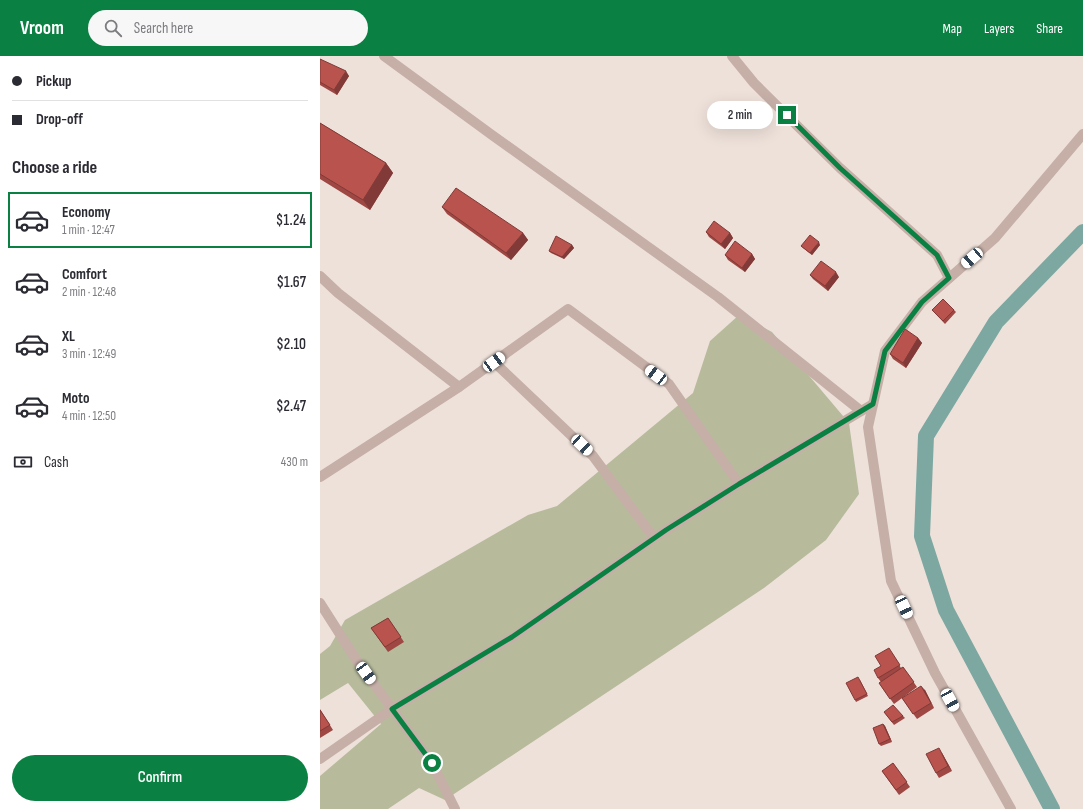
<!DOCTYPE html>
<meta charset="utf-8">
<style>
:root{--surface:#fff;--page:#f7f7f7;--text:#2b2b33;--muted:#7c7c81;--line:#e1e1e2;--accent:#0b8043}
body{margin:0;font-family:"Sofia Sans Condensed",sans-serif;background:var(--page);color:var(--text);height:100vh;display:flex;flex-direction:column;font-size:15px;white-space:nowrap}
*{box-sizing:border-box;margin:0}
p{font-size:13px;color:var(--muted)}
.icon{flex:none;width:22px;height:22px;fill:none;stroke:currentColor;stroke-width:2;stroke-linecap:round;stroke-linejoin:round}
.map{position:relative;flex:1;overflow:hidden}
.drawer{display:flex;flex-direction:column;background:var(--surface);width:320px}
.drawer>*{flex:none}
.guide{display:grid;align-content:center;height:88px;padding:0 12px;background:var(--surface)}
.end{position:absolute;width:18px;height:18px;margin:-9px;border:5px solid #0b8043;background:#fff;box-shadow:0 0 0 2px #fff}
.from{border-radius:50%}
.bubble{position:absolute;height:28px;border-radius:14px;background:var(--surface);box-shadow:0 4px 16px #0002;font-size:13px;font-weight:600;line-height:28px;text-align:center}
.car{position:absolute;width:12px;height:24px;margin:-12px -6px;border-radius:5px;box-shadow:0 0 3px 1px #0007;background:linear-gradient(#fff 24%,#345 0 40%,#fff 0 76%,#345 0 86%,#fff 0)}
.guide b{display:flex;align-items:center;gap:14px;height:38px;font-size:15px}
.guide b+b{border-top:1px solid var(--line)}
.guide i{width:10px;height:10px;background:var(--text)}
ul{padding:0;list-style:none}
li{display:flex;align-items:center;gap:12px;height:56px;margin:0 8px 6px;padding:0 4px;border:2px solid transparent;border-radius:0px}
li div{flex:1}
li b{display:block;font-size:15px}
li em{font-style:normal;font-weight:600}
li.on{border-color:var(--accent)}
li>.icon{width:36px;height:36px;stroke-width:1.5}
h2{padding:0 12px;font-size:18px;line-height:48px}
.pay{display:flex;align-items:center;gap:10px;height:44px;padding:0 12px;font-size:15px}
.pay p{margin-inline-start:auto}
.primary-button{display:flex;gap:8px;margin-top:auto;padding:8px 12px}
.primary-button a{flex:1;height:46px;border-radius:24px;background:var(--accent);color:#fff;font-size:16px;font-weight:600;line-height:46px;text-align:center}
header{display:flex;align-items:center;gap:24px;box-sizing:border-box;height:56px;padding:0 20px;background:var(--accent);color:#fff}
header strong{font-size:19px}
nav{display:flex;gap:22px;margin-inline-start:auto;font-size:14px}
.search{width:280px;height:36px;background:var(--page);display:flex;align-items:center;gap:10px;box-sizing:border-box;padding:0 14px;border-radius:22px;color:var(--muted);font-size:15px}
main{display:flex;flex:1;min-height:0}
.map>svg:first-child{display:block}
</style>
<header>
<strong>Vroom</strong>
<div class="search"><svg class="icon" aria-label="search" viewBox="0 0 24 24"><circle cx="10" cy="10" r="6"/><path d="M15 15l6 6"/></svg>Search here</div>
<nav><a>Map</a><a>Layers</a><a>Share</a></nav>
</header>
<main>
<section class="drawer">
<div class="guide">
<b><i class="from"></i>Pickup</b>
<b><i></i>Drop-off</b>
</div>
<h2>Choose a ride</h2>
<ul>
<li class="on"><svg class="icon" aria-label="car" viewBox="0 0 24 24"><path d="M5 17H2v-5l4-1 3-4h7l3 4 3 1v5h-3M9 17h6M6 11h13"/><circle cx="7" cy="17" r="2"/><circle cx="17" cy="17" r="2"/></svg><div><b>Economy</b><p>1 min · 12:47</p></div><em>$1.24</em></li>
<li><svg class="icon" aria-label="car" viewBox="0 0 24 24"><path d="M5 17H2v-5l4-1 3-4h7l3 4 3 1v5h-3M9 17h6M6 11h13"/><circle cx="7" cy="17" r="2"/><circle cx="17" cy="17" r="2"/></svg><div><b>Comfort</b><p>2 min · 12:48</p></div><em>$1.67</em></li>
<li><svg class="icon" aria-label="car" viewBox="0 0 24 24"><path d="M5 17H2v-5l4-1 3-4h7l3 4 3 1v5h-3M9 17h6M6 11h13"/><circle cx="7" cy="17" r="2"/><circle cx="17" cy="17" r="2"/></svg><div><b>XL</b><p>3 min · 12:49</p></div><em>$2.10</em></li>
<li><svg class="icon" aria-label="car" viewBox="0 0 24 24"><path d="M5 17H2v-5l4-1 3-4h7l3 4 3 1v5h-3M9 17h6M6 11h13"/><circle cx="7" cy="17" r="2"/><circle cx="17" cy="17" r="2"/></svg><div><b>Moto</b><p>4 min · 12:50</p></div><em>$2.47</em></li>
</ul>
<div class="pay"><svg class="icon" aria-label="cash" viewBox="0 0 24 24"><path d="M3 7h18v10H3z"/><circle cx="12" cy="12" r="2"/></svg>Cash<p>430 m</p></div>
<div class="primary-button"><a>Confirm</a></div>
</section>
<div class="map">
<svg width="763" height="753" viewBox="0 0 763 753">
<rect width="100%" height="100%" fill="#eee1da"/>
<path fill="#b7bb9c" d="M419,259L452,276L529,367L539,438L506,484L444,532L125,744L99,732L68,753H0V720L61,668L28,627L0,644V598L10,590L25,564L208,459L237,450L373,337L390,285Z"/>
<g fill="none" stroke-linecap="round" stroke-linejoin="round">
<path stroke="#7ca8a1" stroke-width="16" d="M732,753L626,554L602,480L606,380L676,266L763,176"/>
<g stroke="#c5afa7" stroke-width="10">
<path d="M64,0L172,79L398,241L541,355"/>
<path d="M412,0L434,27L520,112L617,199L629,222"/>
<path d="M0,220L18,237L139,331"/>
<path d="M174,306L273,400L334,482"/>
<path d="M0,421L139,331L248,253L349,328L419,428"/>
<path d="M0,547L37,605L112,707L135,753"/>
<path d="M0,703L72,653L193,581L334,482L419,428L553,348"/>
<path d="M691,753L615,617L571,525L548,371L565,295L602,246L675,182L763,78"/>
</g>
</g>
<g fill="#9e4743">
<path d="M0,3L29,20L17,39L0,29Z"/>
<path d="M0,67L66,107L73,117L50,154L0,123Z"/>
<path d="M122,151L203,177L208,184L191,204L127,158Z"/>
<path d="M386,176L410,177L413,182L405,193L389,181Z"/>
<path d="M252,189L254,192L244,203L231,197L229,195Z"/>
<path d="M500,189L492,199L483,192L481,190Z"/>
<path d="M432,198L435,203L425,216L408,204L405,199Z"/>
<path d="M490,219L519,221L508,235L493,223Z"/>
<path d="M612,254H634L636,256L625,268Z"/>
<path d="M598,282L602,287L586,312L573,303L570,298Z"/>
<path d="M68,562L84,586L68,596L51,572Z"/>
<path d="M572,597L581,612L583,611L597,631L574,648L559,627L561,626L558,622L561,610Z"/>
<path d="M540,624L548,640L536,646L535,644Z"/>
<path d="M605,634L614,652L597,663L582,642Z"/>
<path d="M0,653L13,674L0,682Z"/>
<path d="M564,656L583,660L585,662L574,669Z"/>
<path d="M563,668L565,670L572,686L561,690L559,688Z"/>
<path d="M622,697L632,715L619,722L616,717Z"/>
<path d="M573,707L590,731L579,739L562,715Z"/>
</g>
<g fill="#813a37">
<path d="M26,15L29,20L17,39L14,34Z"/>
<path d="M66,107L73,117L50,154L43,144Z"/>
<path d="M203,177L208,184L191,204L186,197Z"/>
<path d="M410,177L413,182L405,193L401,188Z"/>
<path d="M499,186L500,189L492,199L490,197Z"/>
<path d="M252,189L254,192L244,203L242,201Z"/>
<path d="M432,198L435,203L425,216L422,212Z"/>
<path d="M516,216L519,221L508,235L505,230Z"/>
<path d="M598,282L602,287L586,312L583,307Z"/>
<path d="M601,630L605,634L614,652L611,647Z"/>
<path d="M563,668L565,670L572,686L570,683Z"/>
<path d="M619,692L622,697L632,715L628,710Z"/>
</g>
<g fill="#b8534e" stroke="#813a37">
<path d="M0,3L26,15L14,34L0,26Z"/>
<path d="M0,67L66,107L43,144L0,118Z"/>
<path d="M136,132L203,177L186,197L122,151Z"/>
<path d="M394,165L410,177L401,188L386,176Z"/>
<path d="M490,179L499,186L490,197L481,190Z"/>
<path d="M236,180L252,189L242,201L229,195Z"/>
<path d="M415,185L432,198L422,212L405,199Z"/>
<path d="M501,205L516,216L505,230L490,219Z"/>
<path d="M623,243L634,254L623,265L612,254Z"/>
<path d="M585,273L598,282L583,307L570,298Z"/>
<path d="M68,562L81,581L65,591L51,572Z"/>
<path d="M569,592L580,609L558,622L554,614L561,610L555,600Z"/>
<path d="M583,611L594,626L570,643L559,627Z"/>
<path d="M538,621L547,638L535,644L526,627Z"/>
<path d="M601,630L611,647L593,658L582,642Z"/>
<path d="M573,649L583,660L572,666L564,656Z"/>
<path d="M0,654L10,669L0,675Z"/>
<path d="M563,668L570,683L559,688L553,672Z"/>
<path d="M619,692L628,710L616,717L606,698Z"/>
<path d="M573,707L587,726L576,734L562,715Z"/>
</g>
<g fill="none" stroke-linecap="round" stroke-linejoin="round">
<path stroke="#0b8043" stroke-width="5" d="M112,707L72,653L192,581L346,474L419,428L553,348L565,295L602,246L629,222L617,199L520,112L467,59"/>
</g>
</svg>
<i class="end from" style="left:112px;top:707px"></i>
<i class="end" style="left:467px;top:59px"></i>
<div class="bubble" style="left:387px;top:45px;width:66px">2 min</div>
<i class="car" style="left:652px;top:202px;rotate:229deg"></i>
<i class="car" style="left:174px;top:306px;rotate:54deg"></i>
<i class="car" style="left:336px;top:319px;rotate:307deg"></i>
<i class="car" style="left:262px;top:389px;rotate:133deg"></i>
<i class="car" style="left:584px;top:551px;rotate:155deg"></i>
<i class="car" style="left:46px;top:617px;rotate:144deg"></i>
<i class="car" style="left:630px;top:644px;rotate:151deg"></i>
</div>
</main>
